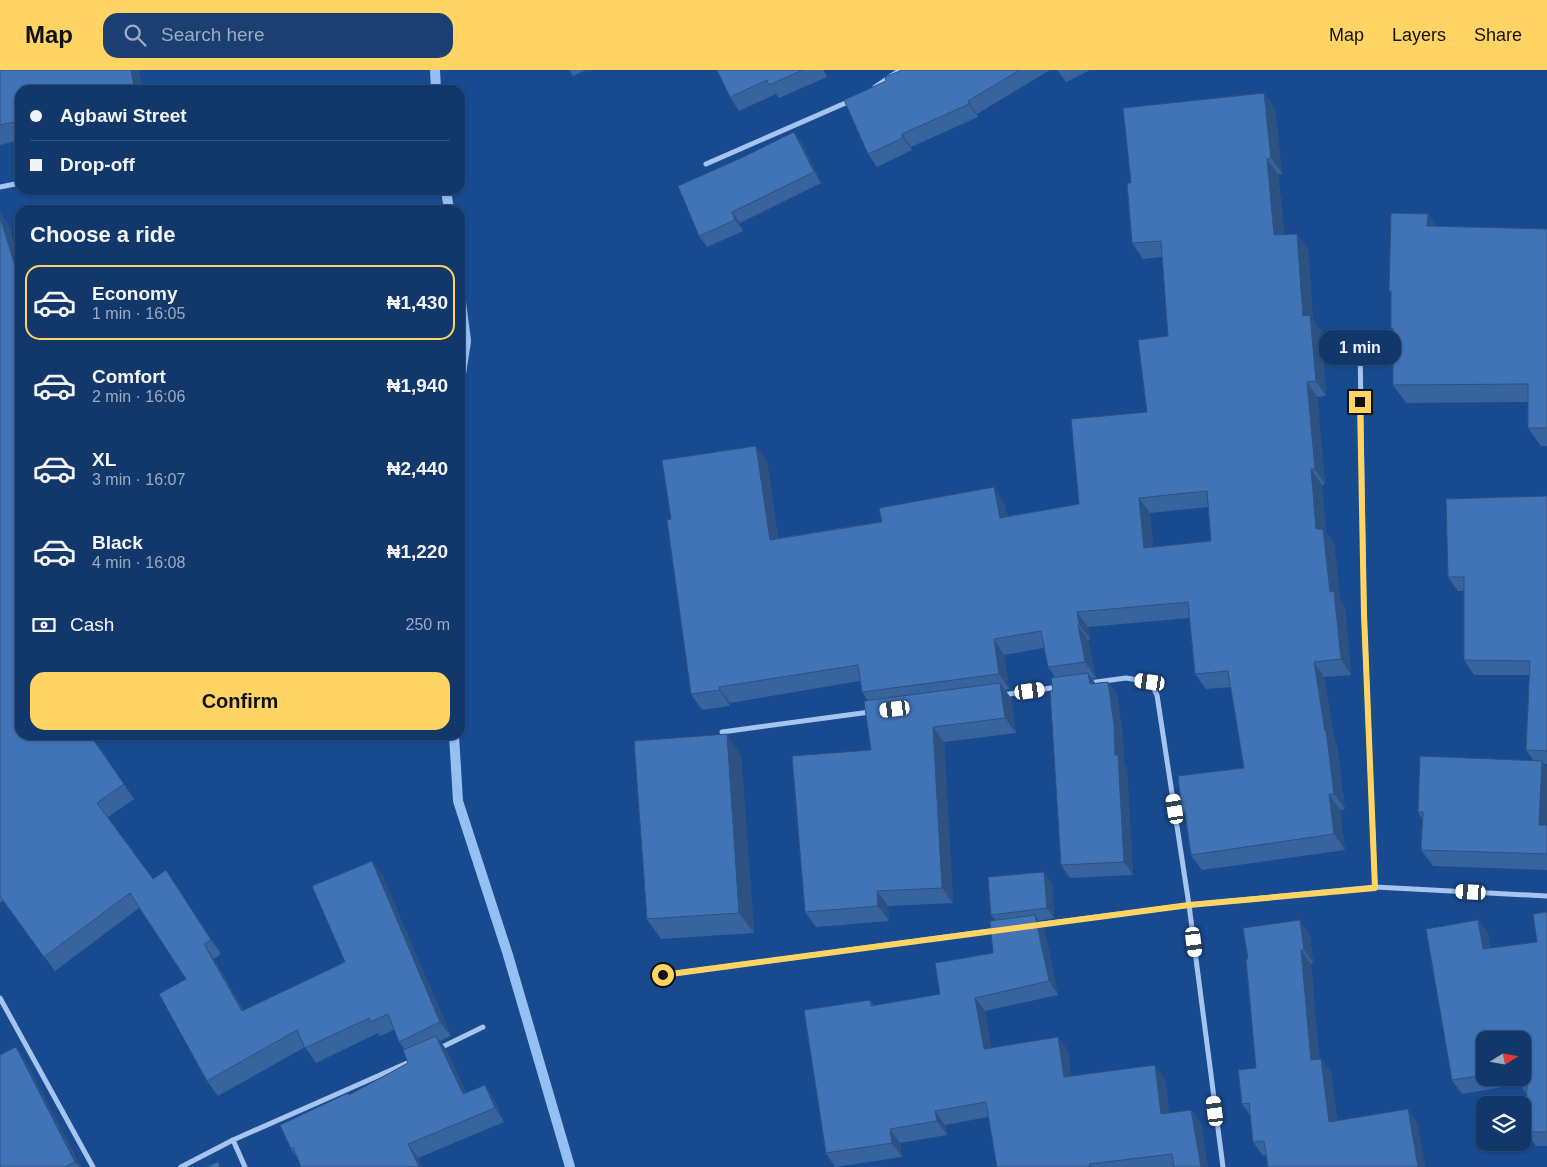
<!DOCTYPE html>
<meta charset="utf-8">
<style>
:root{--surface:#12386b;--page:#1b3f71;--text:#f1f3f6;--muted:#9cacc1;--line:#31527e;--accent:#ffd463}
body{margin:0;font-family:Helvetica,sans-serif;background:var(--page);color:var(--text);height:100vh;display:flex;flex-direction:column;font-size:19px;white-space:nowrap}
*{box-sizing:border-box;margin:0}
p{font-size:16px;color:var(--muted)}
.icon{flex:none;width:28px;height:28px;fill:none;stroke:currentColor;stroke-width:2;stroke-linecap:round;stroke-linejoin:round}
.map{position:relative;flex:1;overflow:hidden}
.side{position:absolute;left:15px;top:135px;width:450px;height:535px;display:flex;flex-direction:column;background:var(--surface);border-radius:15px;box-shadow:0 1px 4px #0004,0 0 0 1px var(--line)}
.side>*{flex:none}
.banner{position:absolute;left:15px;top:15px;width:450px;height:110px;border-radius:15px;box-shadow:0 1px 4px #0004,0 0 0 1px var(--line);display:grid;align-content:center;height:110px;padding:0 15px;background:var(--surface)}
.needle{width:32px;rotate:79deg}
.buttons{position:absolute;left:1476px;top:961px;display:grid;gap:10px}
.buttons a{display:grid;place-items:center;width:55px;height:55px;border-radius:10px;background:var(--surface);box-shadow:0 1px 4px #0004,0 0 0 1px var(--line);font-size:25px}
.end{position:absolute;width:22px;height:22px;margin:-11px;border:6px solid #ffd463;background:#111;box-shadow:0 0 0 2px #111}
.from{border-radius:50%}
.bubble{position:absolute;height:35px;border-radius:15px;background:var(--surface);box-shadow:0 1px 4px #0004,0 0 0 1px var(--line);font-size:16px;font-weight:800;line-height:35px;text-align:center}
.car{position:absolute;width:15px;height:30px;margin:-15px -8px;border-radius:6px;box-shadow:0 0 4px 1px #0007;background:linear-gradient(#fff 24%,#345 0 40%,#fff 0 76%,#345 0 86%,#fff 0)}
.banner b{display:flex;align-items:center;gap:18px;height:48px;font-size:19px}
.banner b+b{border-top:1px solid var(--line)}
.banner i{width:12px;height:12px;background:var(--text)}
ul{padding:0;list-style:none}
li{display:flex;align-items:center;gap:15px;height:75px;margin:0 10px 8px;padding:0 5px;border:2px solid transparent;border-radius:15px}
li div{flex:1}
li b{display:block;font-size:19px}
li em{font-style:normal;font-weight:800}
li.current{border-color:var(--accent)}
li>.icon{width:45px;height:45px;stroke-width:1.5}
h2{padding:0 15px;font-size:22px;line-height:60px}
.pay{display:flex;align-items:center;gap:12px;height:55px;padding:0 15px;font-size:19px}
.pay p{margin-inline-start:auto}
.action{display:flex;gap:10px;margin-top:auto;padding:10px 15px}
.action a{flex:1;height:58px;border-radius:15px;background:var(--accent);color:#111;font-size:20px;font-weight:800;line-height:58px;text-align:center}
header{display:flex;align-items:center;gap:30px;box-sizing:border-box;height:70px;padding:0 25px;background:var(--accent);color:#111}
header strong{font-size:24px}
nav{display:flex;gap:28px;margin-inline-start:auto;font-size:18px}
.search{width:350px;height:45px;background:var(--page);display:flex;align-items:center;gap:12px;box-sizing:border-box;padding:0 18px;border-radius:15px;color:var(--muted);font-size:19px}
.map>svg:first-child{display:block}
</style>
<header>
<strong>Map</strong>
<div class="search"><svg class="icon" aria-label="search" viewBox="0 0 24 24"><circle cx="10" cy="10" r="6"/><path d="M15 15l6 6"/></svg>Search here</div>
<nav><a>Map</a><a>Layers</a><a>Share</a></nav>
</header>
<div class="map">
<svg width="1547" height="1097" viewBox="0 0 1547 1097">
<rect width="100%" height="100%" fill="#184a8f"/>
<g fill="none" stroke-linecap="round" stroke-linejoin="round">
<g stroke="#97c0f2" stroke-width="10">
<path d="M435,0L436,20"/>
<path d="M446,120L449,140"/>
<path d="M460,224L466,271L460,311"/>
<path d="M454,665L458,731L508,885L570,1097"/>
</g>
<g stroke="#a5c5ef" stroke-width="5">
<path d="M875,17L900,0"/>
<path d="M706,94L850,31"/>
<path d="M0,117L20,113"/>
<path d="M1360,274L1364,545L1375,817"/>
<path d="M1089,613L1126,608L1150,612L1157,625L1189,835L1223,1097"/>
<path d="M1002,625L1058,617"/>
<path d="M722,662L870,642"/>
<path d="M1035,855L1189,835L1375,817L1547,826"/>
<path d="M663,905L997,860"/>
<path d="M0,928L93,1097"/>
<path d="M438,979L483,957"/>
<path d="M233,1070L245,1097"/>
<path d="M181,1097L233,1070L414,990"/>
</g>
</g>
<g fill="#37649d" fill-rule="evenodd">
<path d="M0,0H138L143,20H20V70L0,75Z"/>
<path d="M569,0H586L573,6Z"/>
<path d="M717,0H823L827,7L779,28L776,24L739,41L730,27Z"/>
<path d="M902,0H1050L977,44L978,47L911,77L912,80L877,97L868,84L886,11Z"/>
<path d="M1057,0H1090L1066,12Z"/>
<path d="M1275,38L1282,104H1278L1284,165L1297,164L1308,179L1313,250L1321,261L1326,326L1317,327L1325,414L1322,415L1326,463L1334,474L1340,530L1345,537L1351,605L1324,607L1335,673L1337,676L1345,739L1340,740L1345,780L1202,800L1191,785L1185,747L1182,742L1244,698L1231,617L1206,619L1195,604L1189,548L1088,557L1090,570H1088L1096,608H1092L1095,613L1108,612L1117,625L1123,668L1124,695L1127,698L1133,805L1070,808L1061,795L1053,621L1055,607L1048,597L1044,578L1004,585L1009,619L1005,620L1011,628L1016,663L944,672L953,833L888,836L889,851L816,857L805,842L871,680L868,631L862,622L860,611L730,633V636L702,640L691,624L671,449L767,392L778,468L1004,432L1007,446L1079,434L1147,342L1168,266L1162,187L1143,189L1132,173L1131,113ZM1208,437L1211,471L1153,477L1150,443Z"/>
<path d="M802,73L821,113L740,153L743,161L707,177L699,166Z"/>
<path d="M0,143L8,154L20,194V665H91L134,729L108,747L153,809L166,800L221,884L214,889L244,941L345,892L382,805L451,966L440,971L446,979L466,1023L485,1015L494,1029L504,1052L418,1088L422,1097H301L297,1088L291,1079L349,1025L408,993L405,980L399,972L394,960L380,966L378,963L316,993L305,977L218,1026L207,1011L186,909L139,838L55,901L3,831L0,833Z"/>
<path d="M1436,156L1547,159V376H1541L1528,358V332L1406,333L1393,315V261L1391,258V223L1389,221Z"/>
<path d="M1547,426V694H1544L1547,698V800L1433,796L1421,780L1422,749L1418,742L1534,691L1526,680L1530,605H1474L1464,590V521H1458L1448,507Z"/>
<path d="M741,685L754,863L661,869L647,849Z"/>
<path d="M1052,813L1054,848L1039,851L1044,859L1058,925L985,941L991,978L1058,967L1068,981L1071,1006L1165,1009L1169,1043L1191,1040L1201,1054L1208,1097H997L988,1047L945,1055L947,1065L900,1073L902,1087L835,1097L826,1083L870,930L874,936L940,924L993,883L995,850L991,845Z"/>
<path d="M1547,842V1076H1536L1526,1062L1527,1025L1520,1014L1462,1024L1452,1010L1478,850L1488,863L1490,878L1537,872ZM1485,970H1522V1008H1485Z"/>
<path d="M1310,864L1313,893L1311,894L1319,989H1321L1331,1003L1337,1051L1417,1052L1425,1097H1268L1266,1085L1263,1086L1253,1072L1250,1045L1242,1034L1256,998L1248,889Z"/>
<path d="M16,977L26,992L81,1097H0Z"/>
</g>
<g fill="#2d5180">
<path d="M131,0H138L143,20H137L134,16Z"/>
<path d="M1264,23L1275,38L1282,104L1271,88Z"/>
<path d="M968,31L977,44L978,47L969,34Z"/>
<path d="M794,62L802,73L821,113L814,102Z"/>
<path d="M902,64L911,77L912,80L903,68Z"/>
<path d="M1267,89L1278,104L1285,181L1274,165Z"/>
<path d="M732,142L740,153L743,161L735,150Z"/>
<path d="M0,143L8,154L20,194L15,196L0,147Z"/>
<path d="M1428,144L1440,162L1427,156Z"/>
<path d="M1297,164L1308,179L1313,250L1321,261L1326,326L1316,311L1303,246Z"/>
<path d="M1307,312L1317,327L1325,414L1315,399Z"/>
<path d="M756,376L767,392L780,485L770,470Z"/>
<path d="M1311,399L1322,415L1326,463L1334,474L1340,530L1345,537L1351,605L1341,589L1316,459Z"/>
<path d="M994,417L1004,432L1010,463L1000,448Z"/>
<path d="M1139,428L1150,443L1155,493L1144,478Z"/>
<path d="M1077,542L1088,557L1090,570L1079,554Z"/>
<path d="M1078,555L1088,570L1096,608L1085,592Z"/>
<path d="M994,569L1004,585L1009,619L999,604Z"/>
<path d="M1314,592L1324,607L1335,673L1337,676L1345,739L1334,724Z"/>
<path d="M1088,603L1097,616L1090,614Z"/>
<path d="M1108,612L1117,625L1123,668L1124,695L1127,698L1133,805L1124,792L1115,685Z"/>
<path d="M1000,613L1011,628L1016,663L1005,648Z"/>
<path d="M719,617L730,633V636L720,620Z"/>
<path d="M933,657L944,672L953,833L942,818Z"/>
<path d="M727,664L741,685L754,863L739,843Z"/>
<path d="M1542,691L1547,698V765L1539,755Z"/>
<path d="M1329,724L1340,740L1345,780L1334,764Z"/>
<path d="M372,791L382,805L451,966L440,952Z"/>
<path d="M166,800L176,815L221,884L211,870Z"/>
<path d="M1044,802L1052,813L1054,848L1047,838Z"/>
<path d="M877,821L888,836L889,851L878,836Z"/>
<path d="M1035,845L1044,859L1058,925L1049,911Z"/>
<path d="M1300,850L1310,864L1313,893L1304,880Z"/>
<path d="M1478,850L1488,863L1493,892L1483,879Z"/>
<path d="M204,874L214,889L252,956L242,941Z"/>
<path d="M1301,880L1311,894L1320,1004L1311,990Z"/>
<path d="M975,928L985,941L994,993L984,979Z"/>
<path d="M436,966L446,979L473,1038L463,1024Z"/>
<path d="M1058,967L1068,981L1074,1021L1064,1007Z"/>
<path d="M16,977L26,992L81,1097H79L75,1092Z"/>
<path d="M1321,989L1331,1003L1339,1066L1329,1052Z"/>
<path d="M1155,995L1165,1009L1171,1058L1161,1044Z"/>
<path d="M485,1015L494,1029L504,1052L495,1038Z"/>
<path d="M1408,1039L1417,1052L1425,1097H1418Z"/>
<path d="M1191,1040L1201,1054L1208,1097H1201Z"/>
<path d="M935,1041L945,1055L947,1065L937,1051Z"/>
<path d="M890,1059L900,1073L902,1087L892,1073Z"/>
<path d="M408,1074L418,1088L422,1097H419Z"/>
</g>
<g fill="#4074b7" stroke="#2d5180" fill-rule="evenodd">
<path d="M0,0H131L134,16L119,20H20V51L0,55Z"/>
<path d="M717,0H803L769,15L767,10L730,27Z"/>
<path d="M902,0H1020L968,31L969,34L902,64L903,68L868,84L844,30L886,11L885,7Z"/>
<path d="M1264,23L1271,88L1267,89L1274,165L1297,164L1303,246L1310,245L1316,311L1307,312L1315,399H1311L1316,459H1323L1330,522L1334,521L1341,589L1314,592L1325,661L1326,660L1334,724H1329L1334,764L1191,785L1185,742H1182L1178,706L1244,698L1228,601L1195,604L1188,532L1077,542L1079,554L1078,555L1085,592L1048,597L1041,561L994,569L999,604L862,622L858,595L719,617L720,620L691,624L667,450L671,449L662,390L756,376L770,470L882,452L879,438L994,417L1000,448L1079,434L1071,349L1147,342L1138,270L1168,266L1161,171L1132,173L1127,113H1131L1123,38ZM1207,421L1211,471L1144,478L1139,428Z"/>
<path d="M794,62L814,102L732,142L735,150L699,166L678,116L741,88Z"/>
<path d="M1391,143L1428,144L1427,156L1547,159V358H1528V314L1393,315V258H1391V221H1389Z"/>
<path d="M0,147L15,196L20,194V559L14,563L20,573V665H90L124,714L97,733L153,809L166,800L211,870L204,874L242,941L345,892L312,816L372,791L440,952L399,972L388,944L370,952L369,948L305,978L297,960L207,1011L159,924L186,909L130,823L44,887L0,826Z"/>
<path d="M1547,426V681L1526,680L1530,591L1464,590V507H1448L1446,429Z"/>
<path d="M1088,603L1090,614L1108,612L1114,655L1115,685H1118L1124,792L1061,795L1050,621H1053L1051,608Z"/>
<path d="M1000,613L1005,648L933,657L942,818L877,821L878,836L805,842L792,686L871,680L864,631Z"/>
<path d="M727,664L739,843L647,849L634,671Z"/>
<path d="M1420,686L1542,691L1539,755H1547V784L1421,780L1423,742H1418Z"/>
<path d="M1044,802L1047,838L991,845L988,807Z"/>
<path d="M1547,842V1062H1526L1527,1012L1519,1013L1518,1008H1522V970H1485V1005L1452,1010L1426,859L1478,850L1483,879L1537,872L1533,844Z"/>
<path d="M1035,845L1049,911L975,928L984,979L1058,967L1064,1007L1155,995L1161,1044L1191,1040L1201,1097H1174L1172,1084L1089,1094L1090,1097H997L986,1032L935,1041L937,1051L890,1059L892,1073L826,1083L804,940L870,930L871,936L940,924L935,893L993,883L990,851Z"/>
<path d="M1300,850L1304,880H1301L1311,990L1321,989L1329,1052L1408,1039L1418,1097H1268L1264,1071L1253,1072L1249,1033L1242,1034L1238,1000L1256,998L1246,889H1248L1243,858Z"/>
<path d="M436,966L463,1024L485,1015L495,1038L408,1074L419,1097H301L293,1077L291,1079L280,1055L348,1023L349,1025L408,993L403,980Z"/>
<path d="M16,977L75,1092L65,1097H0V985Z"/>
<path d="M218,1092L220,1097H206Z"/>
</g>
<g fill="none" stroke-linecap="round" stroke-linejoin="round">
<path stroke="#ffd463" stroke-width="6" d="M663,905L1189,835L1375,818L1364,544L1360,332"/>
</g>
</svg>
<div class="buttons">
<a><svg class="needle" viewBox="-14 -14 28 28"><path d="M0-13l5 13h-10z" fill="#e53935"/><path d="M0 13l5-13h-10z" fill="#9cacc1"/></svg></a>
<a><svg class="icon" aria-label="layers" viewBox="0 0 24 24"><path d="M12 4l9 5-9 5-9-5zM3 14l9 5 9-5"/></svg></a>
</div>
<i class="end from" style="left:663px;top:905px"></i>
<i class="end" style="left:1360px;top:332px"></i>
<div class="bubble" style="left:1319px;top:260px;width:82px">1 min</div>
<i class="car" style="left:1150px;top:612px;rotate:278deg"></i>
<i class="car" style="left:1030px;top:621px;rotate:82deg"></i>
<i class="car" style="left:895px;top:639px;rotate:263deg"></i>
<i class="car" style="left:1175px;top:739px;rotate:351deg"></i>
<i class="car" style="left:1471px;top:822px;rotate:273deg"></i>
<i class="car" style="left:1194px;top:872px;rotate:173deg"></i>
<i class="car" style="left:1215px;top:1041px;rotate:353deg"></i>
<div class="banner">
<b><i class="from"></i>Agbawi Street</b>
<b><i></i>Drop-off</b>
</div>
<section class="side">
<h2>Choose a ride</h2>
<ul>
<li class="current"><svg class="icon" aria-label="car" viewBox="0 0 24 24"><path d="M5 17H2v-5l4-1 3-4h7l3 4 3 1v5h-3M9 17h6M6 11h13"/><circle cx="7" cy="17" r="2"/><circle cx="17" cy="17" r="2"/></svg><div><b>Economy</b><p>1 min · 16:05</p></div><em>₦1,430</em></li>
<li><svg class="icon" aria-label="car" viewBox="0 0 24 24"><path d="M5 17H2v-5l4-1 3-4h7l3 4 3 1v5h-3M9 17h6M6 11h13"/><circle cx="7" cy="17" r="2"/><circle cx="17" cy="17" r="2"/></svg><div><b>Comfort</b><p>2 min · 16:06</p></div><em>₦1,940</em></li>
<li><svg class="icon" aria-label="car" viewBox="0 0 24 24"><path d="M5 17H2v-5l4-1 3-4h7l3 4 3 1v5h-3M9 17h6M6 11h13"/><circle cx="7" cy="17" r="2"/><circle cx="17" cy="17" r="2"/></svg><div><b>XL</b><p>3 min · 16:07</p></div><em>₦2,440</em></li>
<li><svg class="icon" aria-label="car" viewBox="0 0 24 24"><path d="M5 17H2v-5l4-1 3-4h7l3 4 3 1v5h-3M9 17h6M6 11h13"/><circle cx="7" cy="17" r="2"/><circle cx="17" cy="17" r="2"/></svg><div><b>Black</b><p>4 min · 16:08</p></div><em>₦1,220</em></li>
</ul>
<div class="pay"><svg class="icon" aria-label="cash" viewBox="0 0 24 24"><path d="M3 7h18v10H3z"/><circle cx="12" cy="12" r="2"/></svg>Cash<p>250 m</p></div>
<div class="action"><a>Confirm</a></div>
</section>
</div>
